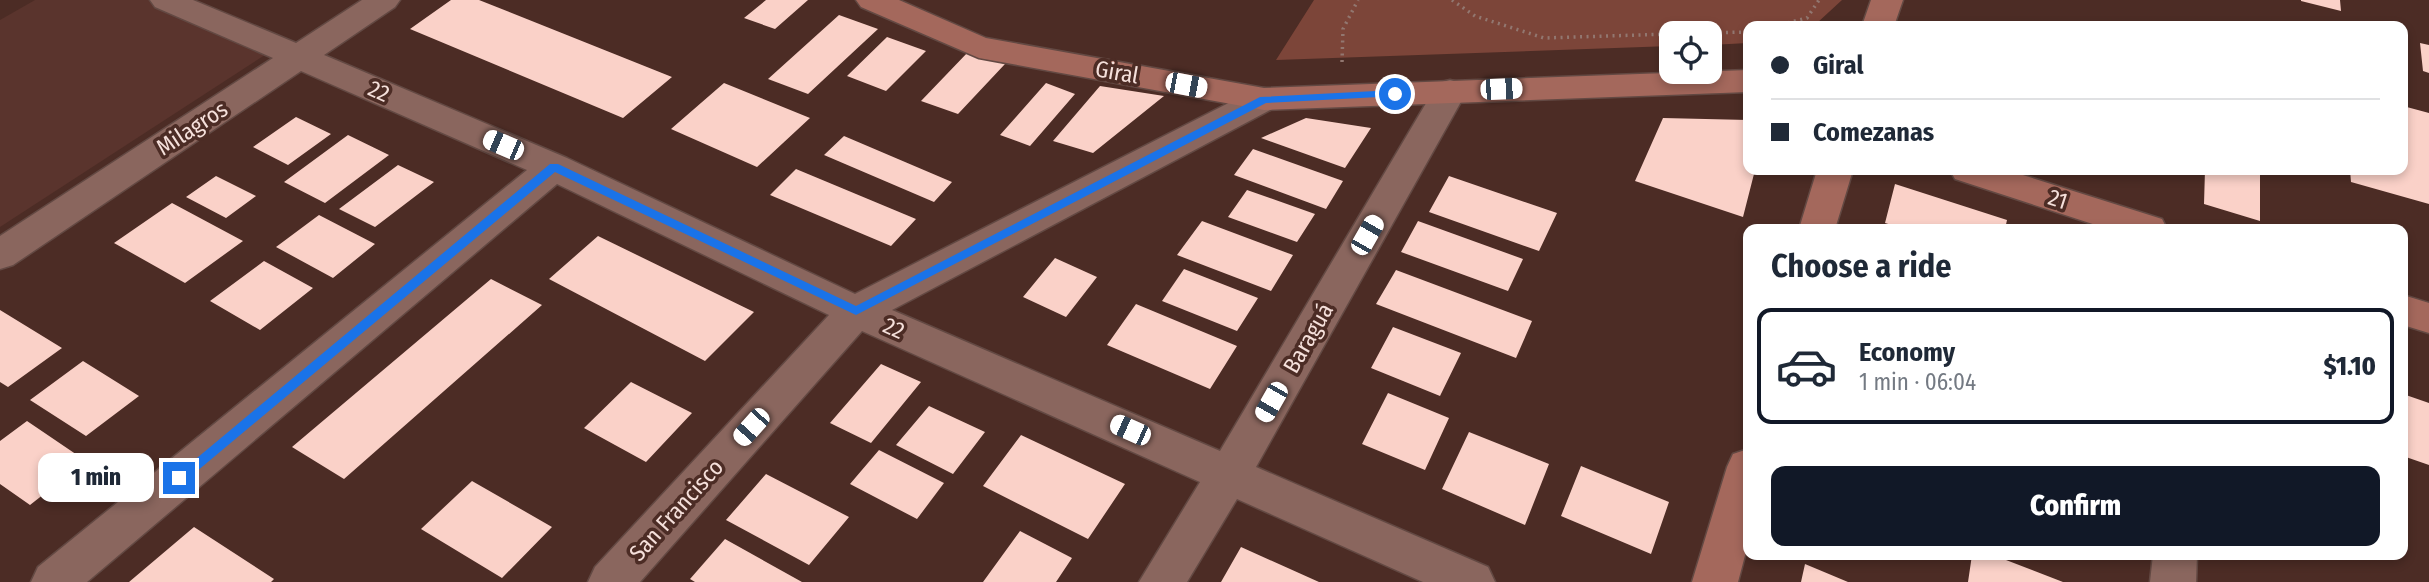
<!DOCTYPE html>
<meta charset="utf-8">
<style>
:root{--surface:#fff;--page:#f2f2f3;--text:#1f2937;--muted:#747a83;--line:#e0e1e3;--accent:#111827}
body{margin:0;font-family:"Fira Sans Condensed",sans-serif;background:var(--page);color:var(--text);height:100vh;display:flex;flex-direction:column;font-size:26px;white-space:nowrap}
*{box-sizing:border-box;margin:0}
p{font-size:23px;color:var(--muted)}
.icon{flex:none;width:38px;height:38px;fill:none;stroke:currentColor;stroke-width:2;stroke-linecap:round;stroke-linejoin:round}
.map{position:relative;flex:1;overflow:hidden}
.drawer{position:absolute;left:1743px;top:224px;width:665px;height:336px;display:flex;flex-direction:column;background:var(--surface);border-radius:14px;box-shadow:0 4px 10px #0003}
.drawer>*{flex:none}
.guide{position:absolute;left:1743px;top:21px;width:665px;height:154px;border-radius:14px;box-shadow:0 4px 10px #0003;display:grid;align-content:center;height:154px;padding:0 28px;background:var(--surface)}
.tools{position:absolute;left:1659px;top:21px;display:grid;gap:14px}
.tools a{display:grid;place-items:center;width:63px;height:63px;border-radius:14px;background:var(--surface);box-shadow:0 4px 10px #0003;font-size:35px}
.end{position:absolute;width:32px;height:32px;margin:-16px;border:9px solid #1a73e8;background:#fff;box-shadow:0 0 0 4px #fff}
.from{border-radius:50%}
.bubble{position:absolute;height:49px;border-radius:14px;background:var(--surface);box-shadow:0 4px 10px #0003;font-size:23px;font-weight:800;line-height:49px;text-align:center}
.car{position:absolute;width:21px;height:42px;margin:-21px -10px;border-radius:9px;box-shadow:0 0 5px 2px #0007;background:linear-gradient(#fff 24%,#345 0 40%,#fff 0 76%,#345 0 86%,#fff 0)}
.guide b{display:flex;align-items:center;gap:24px;height:66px;font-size:26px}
.guide b+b{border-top:2px solid var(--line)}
.guide i{width:18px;height:18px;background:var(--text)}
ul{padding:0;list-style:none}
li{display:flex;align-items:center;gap:21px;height:116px;margin:0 14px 10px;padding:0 14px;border:4px solid transparent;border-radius:14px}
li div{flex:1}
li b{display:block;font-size:26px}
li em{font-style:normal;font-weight:800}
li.active{border-color:var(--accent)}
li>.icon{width:63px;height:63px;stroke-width:1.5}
h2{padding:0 28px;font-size:32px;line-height:84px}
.cta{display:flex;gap:14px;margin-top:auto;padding:14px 28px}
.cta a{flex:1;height:80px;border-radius:14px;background:var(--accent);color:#fff;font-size:28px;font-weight:800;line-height:80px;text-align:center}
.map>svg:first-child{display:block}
.built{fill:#5a342d}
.green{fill:#7c4539}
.building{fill:#fad1c8}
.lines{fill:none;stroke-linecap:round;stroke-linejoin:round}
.street-casing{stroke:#634943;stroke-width:3}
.secondary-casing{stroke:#634943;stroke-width:3}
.path{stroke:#927770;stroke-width:3.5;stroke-dasharray:2 4.5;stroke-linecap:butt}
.street{fill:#8a665e;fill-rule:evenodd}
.secondary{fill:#a4685c;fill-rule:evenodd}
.route{fill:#1a73e8}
.labels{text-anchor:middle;stroke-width:7;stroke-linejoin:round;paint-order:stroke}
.street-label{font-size:23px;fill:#f5e0db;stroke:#4c2c25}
</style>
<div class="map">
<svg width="2429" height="582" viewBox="0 0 2429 582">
<rect width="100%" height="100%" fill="#4c2c25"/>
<path class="built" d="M 35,0 L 157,0 L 271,51 L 0,227 L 0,20 Z"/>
<path class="green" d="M 1314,0 L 1842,0 L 1817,23 L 1808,26 L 1748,26 L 1748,43 L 1710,45 L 1710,33 L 1671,33 L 1671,46 L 1276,60 Z"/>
<path class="building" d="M 451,0 L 479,0 L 672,77 L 623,118 L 410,29 Z
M 766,0 L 808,0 L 775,29 L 744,18 Z
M 2301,0 L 2340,0 L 2341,11 L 2301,1 Z
M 839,15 L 878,29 L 808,94 L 768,79 Z
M 887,37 L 926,51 L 886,91 L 847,76 Z
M 2420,43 L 2429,45 L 2429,73 L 2423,71 Z
M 969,51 L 1005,64 L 958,114 L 921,101 Z
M 724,83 L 810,118 L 757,167 L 671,129 Z
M 1046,83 L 1075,94 L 1030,146 L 1000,135 Z
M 1100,86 L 1164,96 L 1093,153 L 1053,141 Z
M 2403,106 L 2429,113 L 2429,204 L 2351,182 L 2350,170 L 2403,170 L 2403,147 L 2408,149 Z
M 296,117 L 331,134 L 288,165 L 253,147 Z
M 1306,118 L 1371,128 L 1345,168 L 1261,138 Z
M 1663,118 L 1748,120 L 1748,170 L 1755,170 L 1743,217 L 1635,181 Z
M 348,135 L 389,155 L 325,203 L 284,182 Z
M 844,136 L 952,182 L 934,202 L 824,155 Z
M 1253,149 L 1343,181 L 1326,209 L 1234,175 Z
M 398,165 L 434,182 L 375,227 L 339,209 Z
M 796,169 L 916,219 L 891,246 L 770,195 Z
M 2205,170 L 2260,170 L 2260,221 L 2204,204 Z
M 216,176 L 256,196 L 226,218 L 186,197 Z
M 1449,176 L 1557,213 L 1539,251 L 1429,212 Z
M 1895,184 L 2007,220 L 2005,229 L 1905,229 L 1885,223 Z
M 1247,190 L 1315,214 L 1297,242 L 1228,217 Z
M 172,203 L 243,241 L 185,283 L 114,243 Z
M 319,215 L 375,244 L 333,278 L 276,247 Z
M 1202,221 L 1293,255 L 1271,291 L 1177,255 Z
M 1418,221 L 1523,259 L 1508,291 L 1401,252 Z
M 598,236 L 754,312 L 705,361 L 549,279 Z
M 1055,258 L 1097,277 L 1066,317 L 1023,297 Z
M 264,261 L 313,288 L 260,330 L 210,301 Z
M 1184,269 L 1258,298 L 1237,331 L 1162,301 Z
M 1396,270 L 1532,321 L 1516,358 L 1376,304 Z
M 491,279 L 542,305 L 344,479 L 292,447 Z
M 1136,304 L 1237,346 L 1210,389 L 1107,345 Z
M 0,310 L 62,348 L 8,387 L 0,382 Z
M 1393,327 L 1461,353 L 1440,396 L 1371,368 Z
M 83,361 L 139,396 L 86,436 L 30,400 Z
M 881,364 L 921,382 L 871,443 L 830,423 Z
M 631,382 L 692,413 L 646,462 L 584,428 Z
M 1388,393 L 1449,418 L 1425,470 L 1362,444 Z
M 2403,394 L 2429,403 L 2429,465 L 2403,456 Z
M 929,406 L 985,432 L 953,474 L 896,445 Z
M 27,421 L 86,461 L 30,505 L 0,484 L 0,441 Z
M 1469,432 L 1549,464 L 1525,525 L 1442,489 Z
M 1021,435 L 1125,484 L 1088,539 L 983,486 Z
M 879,450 L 944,483 L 917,519 L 850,484 Z
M 1581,466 L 1669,502 L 1651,554 L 1561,516 Z
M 766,474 L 849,517 L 809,565 L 726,520 Z
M 472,481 L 552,527 L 502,578 L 421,529 Z
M 194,527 L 274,579 L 271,582 L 129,582 Z
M 1020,531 L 1072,558 L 1056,582 L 983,582 Z
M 725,539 L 802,582 L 695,582 L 690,579 Z
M 1241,547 L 1319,582 L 1221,582 Z
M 1972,555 L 1993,555 L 2063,582 L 1968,582 Z
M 1805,564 L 1848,582 L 1801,582 Z"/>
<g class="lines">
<defs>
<path id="street" d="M 150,0 L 193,0 L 296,43 L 362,0 L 400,0 L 395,7 L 324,55 L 567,158 L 855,294 L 1252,91 L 1264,88 L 1276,91 L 1281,99 L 1276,107 L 892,310 L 1220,451 L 1438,83 L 1450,80 L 1462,83 L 1467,91 L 1256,467 L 1488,567 L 1495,582 L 1423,582 L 1237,499 L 1187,582 L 1139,582 L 1200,482 L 862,331 L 640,582 L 588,582 L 595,567 L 829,315 L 557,184 L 87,582 L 31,582 L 38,567 L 527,170 L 301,71 L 13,265 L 0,269 L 0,236 L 273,58 L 155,7 Z
M 2153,555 L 2197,555 L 2196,582 L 2150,582 Z"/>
<path id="secondary" d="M 856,0 L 899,0 L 986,38 L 1264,88 L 1748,70 L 1748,92 L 1264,110 L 979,58 L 861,7 Z
M 1871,0 L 1903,0 L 1894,26 L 1862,26 Z
M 1817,170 L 1853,170 L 1835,229 L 1799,229 Z
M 1950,170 L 2007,170 L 2162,219 L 2167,229 L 2108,229 L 1955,179 Z
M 2403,295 L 2429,303 L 2429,333 L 2403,325 Z
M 1748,449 L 1748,544 L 1738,582 L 1692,582 L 1727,467 L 1733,454 Z"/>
</defs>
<use href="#street" class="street-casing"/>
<use href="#secondary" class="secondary-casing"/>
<path class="path" d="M 1452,0 L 1475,16 L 1544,38 L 1671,34
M 1775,26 L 1807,18 L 1819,0
M 1700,33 L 1748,32
M 1342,62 L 1343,29 L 1358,0"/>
<use href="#street" class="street"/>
<use href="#secondary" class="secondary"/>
</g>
<path class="route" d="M 1395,90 L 1400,94 L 1398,96 L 1266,103 L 856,315 L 555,172 L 184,482 L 179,484 L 173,478 L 550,164 L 558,164 L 856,306 L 1260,97 Z"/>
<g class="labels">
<g class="street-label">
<text transform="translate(1117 72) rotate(10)" y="8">Giral</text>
<text transform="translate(379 91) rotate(24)" y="8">22</text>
<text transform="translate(192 128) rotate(-33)" y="8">Milagros</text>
<text transform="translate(2058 199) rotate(18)" y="8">21</text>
<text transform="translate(894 328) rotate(24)" y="8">22</text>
<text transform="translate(1308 338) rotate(-60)" y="8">Baraguá</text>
<text transform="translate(676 510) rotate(-48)" y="8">San Francisco</text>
</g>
</g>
</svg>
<div class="tools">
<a><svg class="icon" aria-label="locate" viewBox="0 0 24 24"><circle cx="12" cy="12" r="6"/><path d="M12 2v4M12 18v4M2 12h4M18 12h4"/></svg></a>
</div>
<i class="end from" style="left:1395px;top:94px"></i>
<i class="end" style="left:179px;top:478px"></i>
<div class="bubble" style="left:38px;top:453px;width:116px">1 min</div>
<i class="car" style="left:1186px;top:85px;rotate:101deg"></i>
<i class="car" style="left:1501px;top:89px;rotate:88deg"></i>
<i class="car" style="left:503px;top:145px;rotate:293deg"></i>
<i class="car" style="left:1367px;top:235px;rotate:30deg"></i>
<i class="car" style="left:1271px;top:402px;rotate:210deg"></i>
<i class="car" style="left:751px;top:427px;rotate:222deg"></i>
<i class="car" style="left:1130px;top:430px;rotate:294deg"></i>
<div class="guide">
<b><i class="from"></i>Giral</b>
<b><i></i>Comezanas</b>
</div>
<section class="drawer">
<h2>Choose a ride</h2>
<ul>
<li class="active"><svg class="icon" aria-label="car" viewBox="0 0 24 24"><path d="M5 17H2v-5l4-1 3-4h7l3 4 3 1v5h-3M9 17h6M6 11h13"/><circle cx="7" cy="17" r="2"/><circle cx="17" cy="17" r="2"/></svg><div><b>Economy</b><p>1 min · 06:04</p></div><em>$1.10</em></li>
</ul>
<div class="cta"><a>Confirm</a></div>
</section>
</div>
